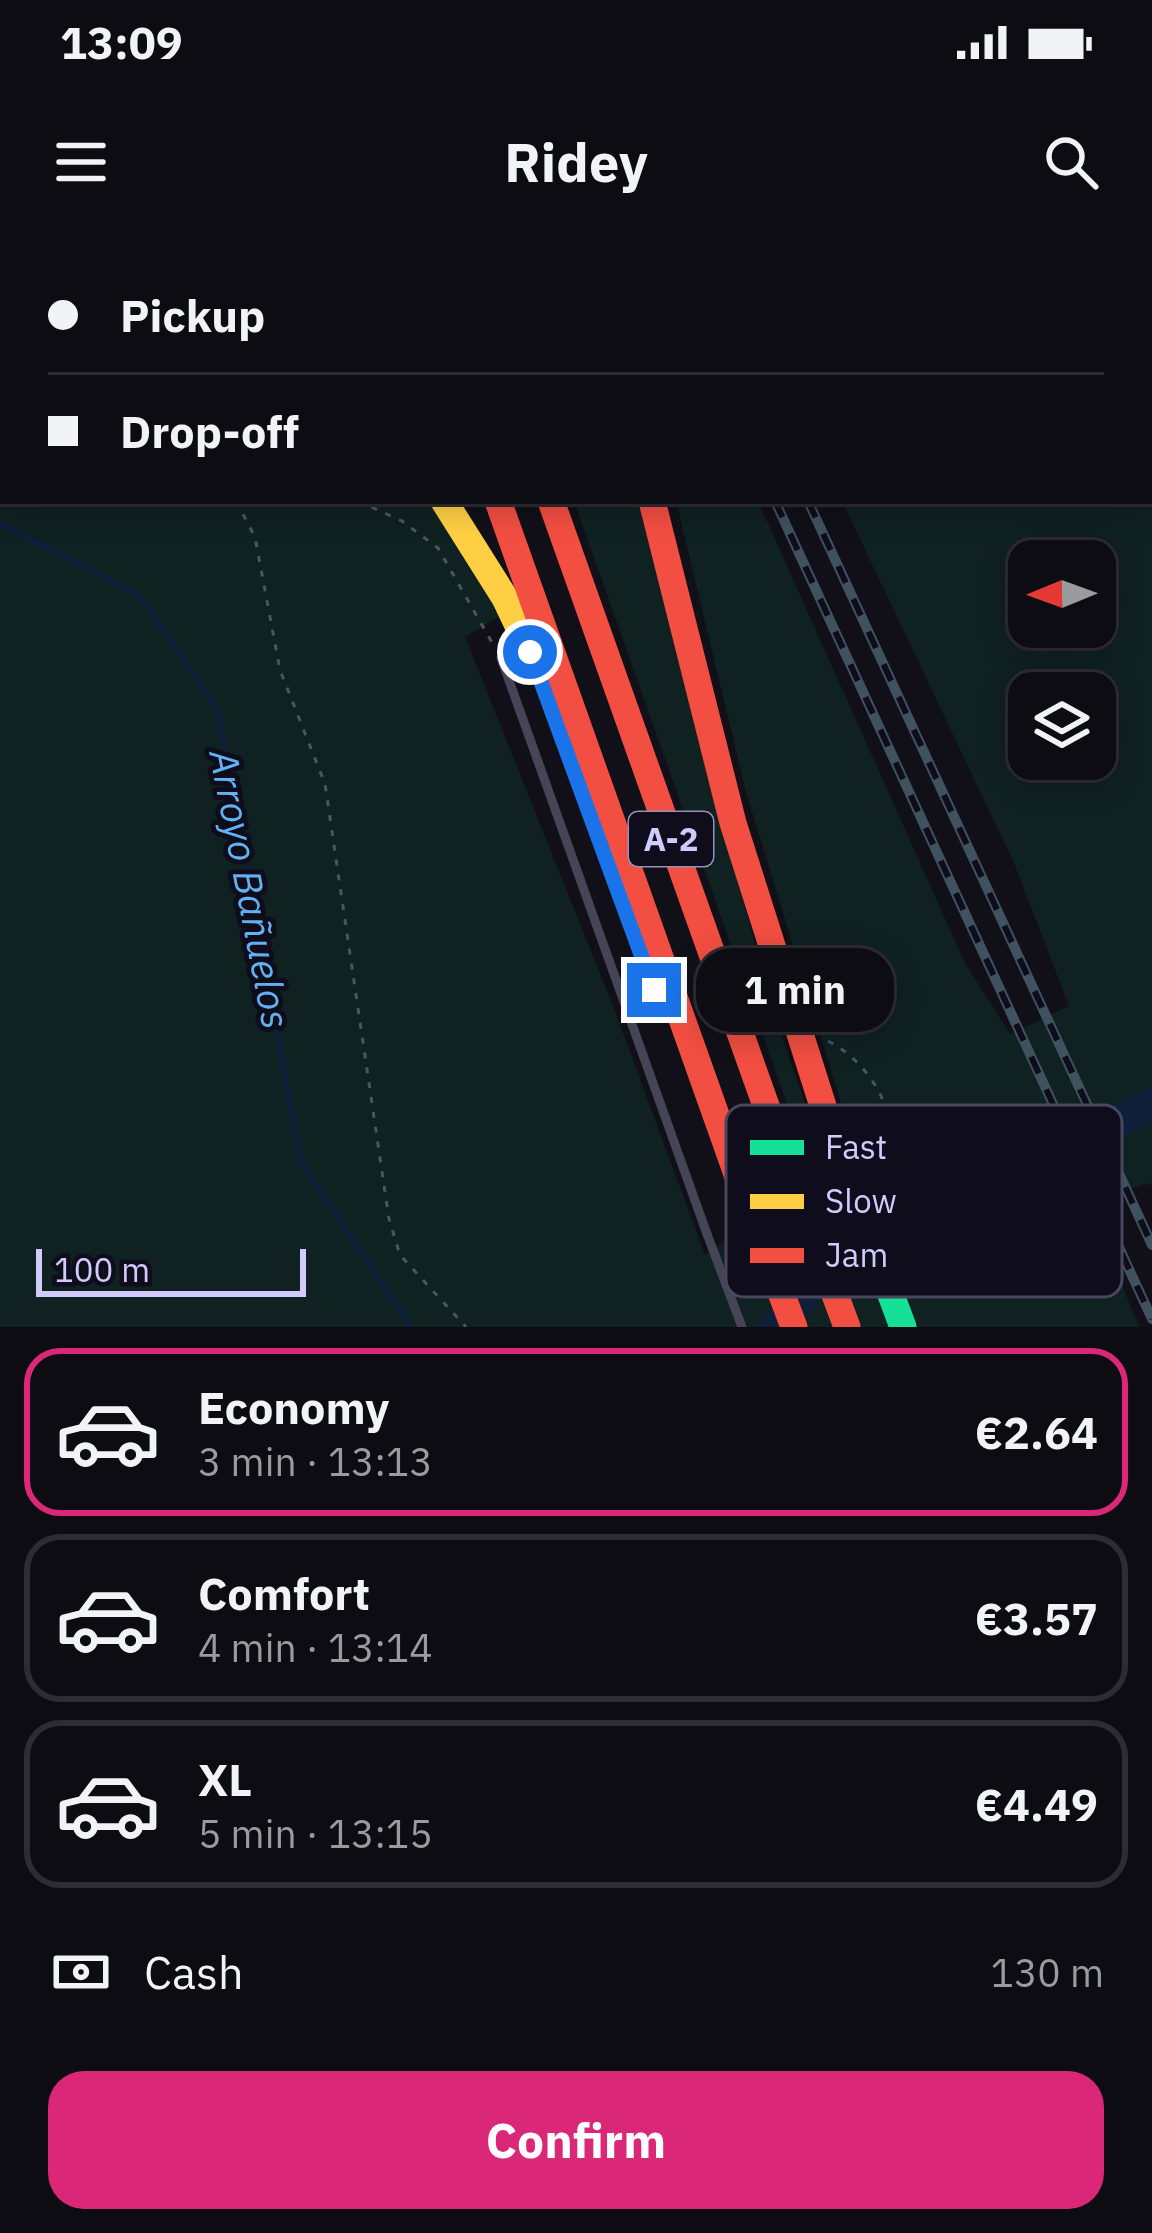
<!DOCTYPE html>
<meta charset="utf-8">
<style>
:root{--surface:#0d0c12;--page:#1b1a20;--text:#f1f3f6;--muted:#9a9b9f;--line:#2d2c32;--accent:#db2777}
body{margin:0;font-family:"IBM Plex Sans",sans-serif;background:var(--page);color:var(--text);height:100vh;display:flex;flex-direction:column;font-size:45px;white-space:nowrap}
*{box-sizing:border-box;margin:0}
p{font-size:39px;color:var(--muted)}
.icon{flex:none;width:66px;height:66px;fill:none;stroke:currentColor;stroke-width:2;stroke-linecap:round;stroke-linejoin:round}
.map{position:relative;height:1087px;overflow:hidden}
.side{display:flex;flex-direction:column;background:var(--surface);flex:1}
.side>*{flex:none}
.banner{position:absolute;left:0px;top:0px;width:1152px;height:264px;box-shadow:0 6px 30px #0003,0 0 0 3px var(--line);display:grid;align-content:center;height:264px;padding:0 48px;background:var(--surface)}
.needle{width:78px;rotate:269deg}
.controls{position:absolute;left:1008px;top:300px;display:grid;gap:24px}
.controls a{display:grid;place-items:center;width:108px;height:108px;border-radius:24px;background:var(--surface);box-shadow:0 6px 30px #0003,0 0 0 3px var(--line);font-size:60px}
.scale{position:absolute;left:36px;bottom:30px;width:270px;box-sizing:border-box;padding-left:12px;border:6px solid #d0cbfa;border-top:0;font-size:33px;line-height:42px;white-space:nowrap;color:#d0cbfa;-webkit-text-stroke:9px #0f0d1b;paint-order:stroke}
.end{position:absolute;width:54px;height:54px;margin:-27px;border:15px solid #1a73e8;background:#fff;box-shadow:0 0 0 6px #fff}
.from{border-radius:50%}
.bubble{position:absolute;height:84px;border-radius:36px;background:var(--surface);box-shadow:0 6px 30px #0003,0 0 0 3px var(--line);font-size:39px;font-weight:700;line-height:84px;text-align:center}
.banner b{display:flex;align-items:center;gap:42px;height:114px;font-size:45px}
.banner b+b{border-top:3px solid var(--line)}
.banner i{width:30px;height:30px;background:var(--text)}
ul{padding:21px 0 0;list-style:none}
li{display:flex;align-items:center;gap:36px;height:168px;margin:0 24px 18px;padding:0 24px;border:6px solid var(--line);border-radius:36px}
li div{flex:1}
li b{display:block;font-size:45px}
li em{font-style:normal;font-weight:700}
li.on{border-color:var(--accent)}
li>.icon{width:108px;height:108px;stroke-width:1.5}
.pay{display:flex;align-items:center;gap:30px;height:132px;padding:0 48px;font-size:45px}
.pay p{margin-inline-start:auto}
.cta{display:flex;gap:24px;margin-top:auto;padding:24px 48px}
.cta a{flex:1;height:138px;border-radius:36px;background:var(--accent);color:#fff;font-size:48px;font-weight:700;line-height:138px;text-align:center}
.status{display:flex;justify-content:space-between;align-items:center;height:84px;padding:0 60px;background:var(--surface);direction:ltr}
.status svg{height:33px;fill:currentColor}
header{display:flex;justify-content:space-between;align-items:center;height:156px;padding:0 48px;background:var(--surface);font-size:54px;font-weight:700}
.map>svg:first-child{display:block}
.green{fill:#102122;fill-rule:evenodd}
.lines{fill:none;stroke-linecap:round;stroke-linejoin:round}
.stream{stroke:#0f1f39;stroke-width:6}
.river{stroke:#0f1f39;stroke-width:33}
.path{stroke:#495660;stroke-width:3;stroke-dasharray:6 9;stroke-linecap:butt}
.lane{stroke:#464558;stroke-width:9}
.slow{stroke:#ffcf43;stroke-width:27}
.jam{stroke:#f24e42;stroke-width:27}
.rail-casing{stroke:#40515f;stroke-width:10}
.rail{stroke:#0f0d1b;stroke-width:6;stroke-dasharray:18;stroke-linecap:butt}
.lane-bridge{stroke:#464558;stroke-width:9}
.fast-bridge{stroke:#16e098;stroke-width:27}
.jam-bridge{stroke:#f24e42;stroke-width:27}
.route{stroke:#1a73e8;stroke-width:15}
.labels{text-anchor:middle;stroke-width:10;stroke-linejoin:round;paint-order:stroke}
.shield{fill:#0f0d1b;stroke:#9692b7;stroke-width:3}
.shield-label{font-size:33px;font-weight:bold;fill:#d0cbfa}
.water-label{font-size:39px;font-style:italic;fill:#62b1f1;stroke:#0f0d1b}
.key{fill:#0f0d1b;stroke:#49465e;stroke-width:3}
.key-label{font-size:33px;fill:#d0cbfa}
</style>
<div class="status"><b>13:09</b><svg viewBox="0 0 49 12"><path d="M0 12V9h3v3zM5 12V6h3v6zM10 12V3h3v9zM15 12V0h3v12zM26 1h20v11H26zM47 4h2v5h-2z"/></svg></div>
<header><svg class="icon" aria-label="menu" viewBox="0 0 24 24"><path d="M4 6h16M4 12h16M4 18h16"/></svg>Ridey<svg class="icon" aria-label="search" viewBox="0 0 24 24"><circle cx="10" cy="10" r="6"/><path d="M15 15l6 6"/></svg></header>
<div class="map">
<svg width="1152" height="1087" viewBox="0 0 1152 1087">
<rect width="100%" height="100%" fill="#111018"/>
<path class="green" d="M 0,53 L 3,261 L 426,261 L 471,316 L 502,375 L 465,397 L 613,766 L 705,1015 L 813,937 L 574,261 L 638,261 L 771,765 L 827,927 L 854,905 L 746,552 L 676,261 L 758,261 L 965,723 L 1010,794 L 1069,766 L 1014,623 L 842,261 L 1149,261 L 1152,164 L 1152,947 L 1149,943 L 1089,963 L 1139,1087 L 0,1087 ZM 1029,321 L 1095,321 L 1095,387 L 1029,387 ZM 1029,453 L 1095,453 L 1095,519 L 1029,519 Z"/>
<g class="lines">
<path class="stream" d="M 0,284 L 139,355 L 217,468 L 301,922 L 411,1087"/>
<path class="river" d="M 776,1087 L 812,1044 L 875,989 L 971,955 L 1152,864"/>
<path class="path" d="M 0,92 L 3,94
M 236,261 L 255,297 L 280,430 L 325,544 L 389,979 L 400,1015 L 466,1087
M 358,261 L 402,281 L 438,308 L 494,406
M 828,801 C 879,827 913,898 877,948
M 919,1057 L 950,1035 L 1012,1029 L 1088,975"/>
<path class="lane" d="M 501,418 L 707,994"/>
<path class="slow" d="M 48,0 L 54,3
M 99,0 L 108,3
M 251,0 L 257,3
M 404,0 L 406,3
M 460,0 L 461,3
M 563,0 L 564,3
M 1149,103 L 1152,102
M 1149,148 L 1152,147
M 444,261 L 505,358 L 529,409"/>
<path class="jam" d="M 517,0 L 519,3
M 0,36 L 3,38
M 498,261 L 748,965
M 551,261 L 791,936
M 652,261 L 733,583 L 836,907"/>
<defs>
<path id="rail" d="M 667,0 L 669,3
M 697,0 L 699,3
M 775,261 L 1152,1079
M 808,261 L 1152,1005"/>
</defs>
<use href="#rail" class="rail-casing"/>
<use href="#rail" class="rail"/>
<path class="lane-bridge" d="M 707,994 L 742,1087"/>
<path class="fast-bridge" d="M 836,907 L 903,1087"/>
<path class="jam-bridge" d="M 791,936 L 847,1087
M 748,965 L 794,1087"/>
</g>
<g class="lines">
<path class="route" d="M 530,412 L 654,750"/>
</g>
<g class="labels">
<rect class="shield" x="629" y="572" width="84" height="54" rx="9"/>
<g class="shield-label">
<text x="671" y="611">A-2</text>
</g>
<g class="water-label">
<text transform="translate(250 649) rotate(79)" y="14">Arroyo Bañuelos</text>
</g>
</g>
<rect x="726" y="865" width="396" height="192" rx="18" class="key"/>
<rect x="750" y="900" width="54" height="15" fill="#16e098"/>
<rect x="750" y="954" width="54" height="15" fill="#ffcf43"/>
<rect x="750" y="1008" width="54" height="15" fill="#f24e42"/>
<g class="key-label">
<text x="825" y="919">Fast</text>
<text x="825" y="973">Slow</text>
<text x="825" y="1027">Jam</text>
</g>
</svg>
<div class="controls">
<a><svg class="needle" viewBox="-14 -14 28 28"><path d="M0-13l5 13h-10z" fill="#e53935"/><path d="M0 13l5-13h-10z" fill="#9a9b9f"/></svg></a>
<a><svg class="icon" aria-label="layers" viewBox="0 0 24 24"><path d="M12 4l9 5-9 5-9-5zM3 14l9 5 9-5"/></svg></a>
</div>
<div class="scale">100 m</div>
<i class="end from" style="left:530px;top:412px"></i>
<i class="end" style="left:654px;top:750px"></i>
<div class="bubble" style="left:696px;top:708px;width:198px">1 min</div>
<div class="banner">
<b><i class="from"></i>Pickup</b>
<b><i></i>Drop-off</b>
</div>
</div>
<section class="side">
<ul>
<li class="on"><svg class="icon" aria-label="car" viewBox="0 0 24 24"><path d="M5 17H2v-5l4-1 3-4h7l3 4 3 1v5h-3M9 17h6M6 11h13"/><circle cx="7" cy="17" r="2"/><circle cx="17" cy="17" r="2"/></svg><div><b>Economy</b><p>3 min · 13:13</p></div><em>€2.64</em></li>
<li><svg class="icon" aria-label="car" viewBox="0 0 24 24"><path d="M5 17H2v-5l4-1 3-4h7l3 4 3 1v5h-3M9 17h6M6 11h13"/><circle cx="7" cy="17" r="2"/><circle cx="17" cy="17" r="2"/></svg><div><b>Comfort</b><p>4 min · 13:14</p></div><em>€3.57</em></li>
<li><svg class="icon" aria-label="car" viewBox="0 0 24 24"><path d="M5 17H2v-5l4-1 3-4h7l3 4 3 1v5h-3M9 17h6M6 11h13"/><circle cx="7" cy="17" r="2"/><circle cx="17" cy="17" r="2"/></svg><div><b>XL</b><p>5 min · 13:15</p></div><em>€4.49</em></li>
</ul>
<div class="pay"><svg class="icon" aria-label="cash" viewBox="0 0 24 24"><path d="M3 7h18v10H3z"/><circle cx="12" cy="12" r="2"/></svg>Cash<p>130 m</p></div>
<div class="cta"><a>Confirm</a></div>
</section>
